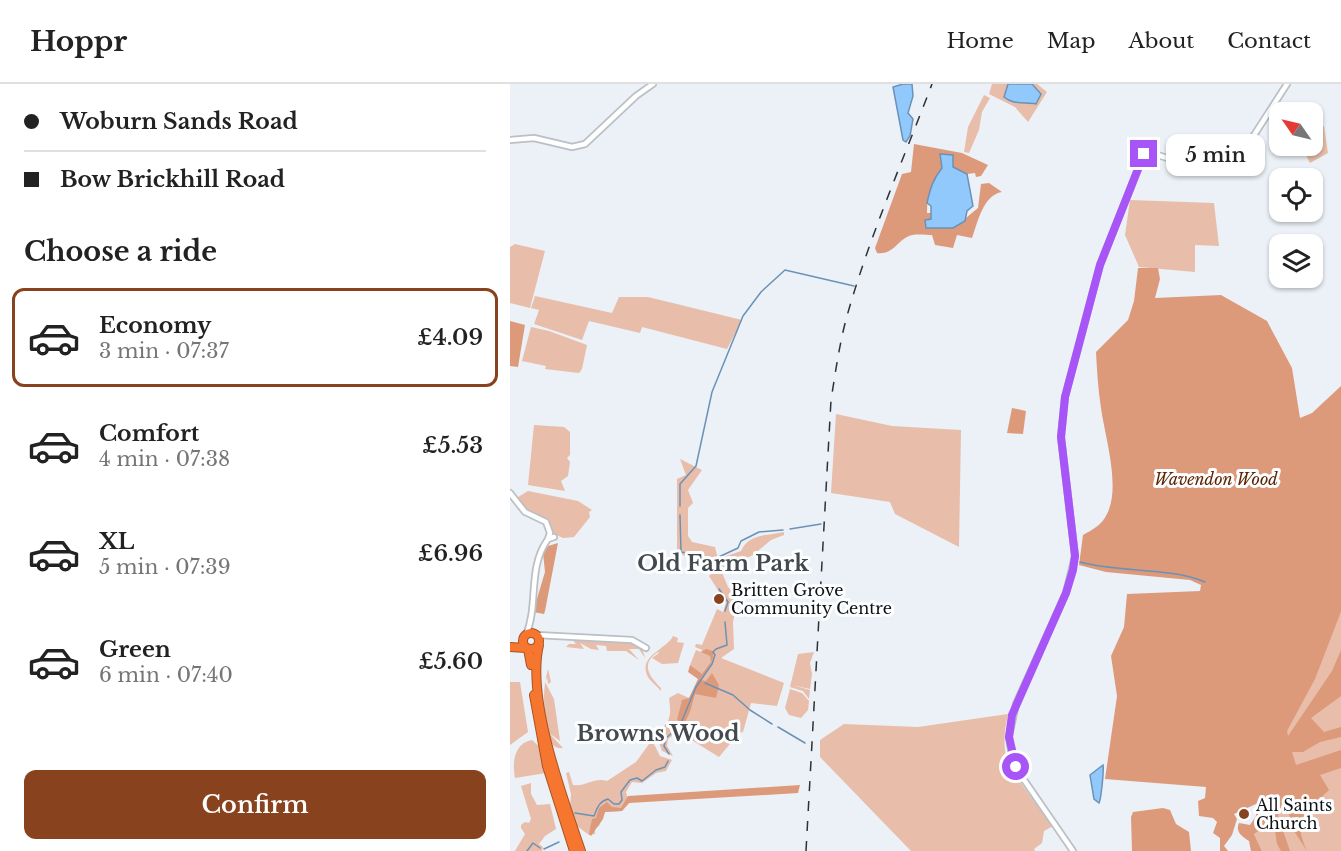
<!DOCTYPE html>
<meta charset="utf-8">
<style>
:root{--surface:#fff;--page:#f6f6f6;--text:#222;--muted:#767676;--line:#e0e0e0;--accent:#88421d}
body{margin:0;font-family:"Libre Baskerville",serif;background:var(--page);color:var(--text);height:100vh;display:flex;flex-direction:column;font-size:22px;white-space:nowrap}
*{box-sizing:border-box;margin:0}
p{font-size:20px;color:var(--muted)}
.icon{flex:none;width:33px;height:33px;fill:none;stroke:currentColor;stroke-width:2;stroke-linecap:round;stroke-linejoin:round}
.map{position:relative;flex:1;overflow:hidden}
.drawer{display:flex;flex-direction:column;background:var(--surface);width:510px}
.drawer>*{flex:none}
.top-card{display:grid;align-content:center;height:132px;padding:0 24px;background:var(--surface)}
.needle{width:39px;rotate:304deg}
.tools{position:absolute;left:759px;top:18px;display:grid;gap:12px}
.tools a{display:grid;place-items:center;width:54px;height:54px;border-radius:12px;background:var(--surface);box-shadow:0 2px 4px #0004;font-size:30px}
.end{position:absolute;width:27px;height:27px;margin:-14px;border:8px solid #a855f7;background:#fff;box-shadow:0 0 0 3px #fff}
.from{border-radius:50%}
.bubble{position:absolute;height:42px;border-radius:12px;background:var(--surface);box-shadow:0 2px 4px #0004;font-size:20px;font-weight:600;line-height:42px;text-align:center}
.top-card b{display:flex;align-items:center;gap:21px;height:57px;font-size:22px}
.top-card b+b{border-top:2px solid var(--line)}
.top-card i{width:15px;height:15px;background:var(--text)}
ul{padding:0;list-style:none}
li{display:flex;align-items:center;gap:18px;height:99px;margin:0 12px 9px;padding:0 12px;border:3px solid transparent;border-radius:12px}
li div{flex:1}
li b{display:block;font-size:22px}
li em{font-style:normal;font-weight:600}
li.current{border-color:var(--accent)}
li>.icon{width:54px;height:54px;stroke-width:1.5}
h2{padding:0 24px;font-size:27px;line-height:72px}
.primary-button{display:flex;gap:12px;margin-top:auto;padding:12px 24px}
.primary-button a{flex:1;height:69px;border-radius:12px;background:var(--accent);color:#fff;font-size:24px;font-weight:600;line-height:69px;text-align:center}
header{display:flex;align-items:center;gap:36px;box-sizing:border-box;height:84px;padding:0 30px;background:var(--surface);border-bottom:2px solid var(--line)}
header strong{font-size:28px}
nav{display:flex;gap:33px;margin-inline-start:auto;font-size:21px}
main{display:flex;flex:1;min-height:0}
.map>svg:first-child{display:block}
.green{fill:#e8bda9}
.forest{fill:#dd9a7b}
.water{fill:#92c9fc;stroke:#6b92b6;stroke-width:1.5}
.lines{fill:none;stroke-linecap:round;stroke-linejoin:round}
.stream{stroke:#6b92b6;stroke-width:1.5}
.minor-casing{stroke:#bac0c6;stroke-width:8}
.highway-casing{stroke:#a65325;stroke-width:10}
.minor{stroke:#fff;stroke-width:4.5}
.highway{stroke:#f7762f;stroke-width:8}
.rail{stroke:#2f3134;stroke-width:1.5;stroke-dasharray:10 10;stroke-linecap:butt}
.route{stroke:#a855f7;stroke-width:8}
.poi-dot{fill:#88421d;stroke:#fcfeff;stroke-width:2}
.labels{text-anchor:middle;stroke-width:6;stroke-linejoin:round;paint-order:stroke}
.park-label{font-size:16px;font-style:italic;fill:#5e2300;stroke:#fcfeff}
.poi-label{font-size:16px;fill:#0f1113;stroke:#fcfeff;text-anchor:start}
.district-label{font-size:22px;font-weight:bold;fill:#44494e;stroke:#fcfeff}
</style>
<header>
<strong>Hoppr</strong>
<nav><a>Home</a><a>Map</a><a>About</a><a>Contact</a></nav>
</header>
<main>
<section class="drawer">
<div class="top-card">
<b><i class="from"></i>Woburn Sands Road</b>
<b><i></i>Bow Brickhill Road</b>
</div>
<h2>Choose a ride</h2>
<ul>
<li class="current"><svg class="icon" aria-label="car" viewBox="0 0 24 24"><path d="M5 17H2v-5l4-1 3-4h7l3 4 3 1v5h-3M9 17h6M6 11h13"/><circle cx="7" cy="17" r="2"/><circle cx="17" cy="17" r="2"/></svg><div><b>Economy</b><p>3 min · 07:37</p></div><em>£4.09</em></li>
<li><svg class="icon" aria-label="car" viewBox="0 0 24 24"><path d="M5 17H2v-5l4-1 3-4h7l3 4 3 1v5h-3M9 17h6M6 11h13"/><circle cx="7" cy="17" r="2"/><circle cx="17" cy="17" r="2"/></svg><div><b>Comfort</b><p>4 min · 07:38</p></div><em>£5.53</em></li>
<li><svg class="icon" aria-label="car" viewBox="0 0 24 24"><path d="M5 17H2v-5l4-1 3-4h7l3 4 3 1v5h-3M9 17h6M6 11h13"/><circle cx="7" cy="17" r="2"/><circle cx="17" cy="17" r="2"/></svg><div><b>XL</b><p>5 min · 07:39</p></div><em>£6.96</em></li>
<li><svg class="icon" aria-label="car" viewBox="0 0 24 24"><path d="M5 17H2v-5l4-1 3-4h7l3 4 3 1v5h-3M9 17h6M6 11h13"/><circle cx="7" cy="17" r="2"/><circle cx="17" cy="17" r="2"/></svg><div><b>Green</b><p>6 min · 07:40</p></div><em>£5.60</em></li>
</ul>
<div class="primary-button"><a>Confirm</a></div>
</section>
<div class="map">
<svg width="831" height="767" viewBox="0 0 831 767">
<rect width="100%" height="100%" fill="#ebf1f7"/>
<path class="green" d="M 482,0 L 527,0 L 537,8 L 518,38 L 505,23 L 479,10 Z
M 474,11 L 480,14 L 472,28 L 469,46 L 459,69 L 454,68 L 458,43 Z
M 814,42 L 818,69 L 800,79 L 795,69 L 790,70 L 785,62 L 802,62 L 803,46 Z
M 724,56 L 733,56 L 735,59 C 728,73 724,81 709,85 L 716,63 Z
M 620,116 L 704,119 L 709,162 L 685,161 L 685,188 L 629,183 L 615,151 Z
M 5,160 L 35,167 L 20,224 L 0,219 L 0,163 Z
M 25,212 L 102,229 L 109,213 L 138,213 L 232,236 L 217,265 L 132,243 L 130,249 L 79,237 L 72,256 L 24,240 L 29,226 L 21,224 Z
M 21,243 L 39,247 L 77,261 L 72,285 L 69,289 L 35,285 L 36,282 L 12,277 Z
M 326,330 L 382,342 L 451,346 L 449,463 L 385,430 L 380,418 L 321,409 Z
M 24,341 L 54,343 L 60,348 L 60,371 L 57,374 L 60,378 L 58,392 L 51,397 L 55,407 L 18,401 Z
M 170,375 L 192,386 L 178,406 L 183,419 L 178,424 L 178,452 L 182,458 L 205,463 L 208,475 L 231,467 C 239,449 257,452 274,448 L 274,451 L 261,456 L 243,471 L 211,486 L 218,503 L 228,514 L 223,538 L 224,565 L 211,574 L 274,599 L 267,622 L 241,619 L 233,648 L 229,649 L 209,673 L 180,655 L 177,640 L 158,655 L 157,662 L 163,672 L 152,667 L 145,647 C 162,641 161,629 159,614 L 168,609 L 179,614 L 189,596 L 180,581 L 186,566 L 191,568 L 192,566 L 185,563 L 186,560 L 192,561 L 207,525 L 213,528 L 216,519 L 199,492 L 203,488 L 194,475 L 174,472 L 167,465 L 167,395 L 176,391 Z
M 18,407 L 68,417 L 82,426 L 79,428 L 80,433 L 64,453 L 53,454 L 44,450 L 36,439 L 17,429 L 5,415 Z
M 831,528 L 831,767 L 752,767 L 743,748 L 786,705 L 776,647 L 804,595 Z
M 163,552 L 168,554 L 167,558 L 174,559 L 168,579 L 152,580 L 142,574 L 149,569 L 148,568 C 130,580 139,592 151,604 L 151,607 C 147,602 141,598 138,593 C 127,572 156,566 163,552 Z
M 62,555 L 124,558 L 133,567 L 135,574 L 129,565 L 119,565 L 129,576 L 116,567 L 97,567 L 96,562 L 86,561 L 89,566 L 81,565 L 70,559 L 74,565 L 56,563 L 59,560 L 66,560 Z
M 304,568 L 300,579 L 302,590 L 300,605 L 282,601 L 300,606 L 299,615 L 293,607 L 280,603 L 288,570 Z
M 38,585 L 41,598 L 38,600 L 37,593 L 35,598 L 44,615 L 50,657 L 39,649 L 53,664 C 45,665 41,660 38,653 L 29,603 L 32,604 C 31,618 33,636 39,648 C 33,626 32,607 38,585 Z
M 0,598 L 10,598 L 18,648 L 0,661 Z
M 280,605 L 292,609 L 299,617 L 298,626 L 291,634 L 279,631 L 275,624 Z
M 498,630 C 495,643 493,658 496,672 C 502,691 530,724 543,742 L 534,747 L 532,759 L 524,765 L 525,767 L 401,767 L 310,673 L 310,656 L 334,640 L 408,643 Z
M 22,656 L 31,664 L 36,689 L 5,694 C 2,679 4,659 22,656 Z
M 142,656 L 150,672 L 162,676 L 156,687 L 146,689 L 132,699 L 122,698 L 116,708 L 119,719 L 112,727 L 95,728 L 89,742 L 85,743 L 85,750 L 79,751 L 67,742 L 60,725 L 61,710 L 56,689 L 59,688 L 63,701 C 76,703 84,693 97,697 L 126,678 Z
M 21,699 L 21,710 L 27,721 L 40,720 L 46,745 L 35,752 L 29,760 L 33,763 L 32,767 L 5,767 L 15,750 L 11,744 L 11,741 L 15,738 L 19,739 L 21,735 L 11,702 Z"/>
<path class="forest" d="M 404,60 L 452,69 L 478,81 L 471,92 L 466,93 L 465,89 L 457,90 L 443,83 L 443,71 L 431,70 L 432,84 C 421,98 417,111 417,129 L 421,129 L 422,135 L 416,144 C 446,144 445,143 468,124 L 471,100 L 479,99 L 492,108 C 473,111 468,138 462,154 L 447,151 L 443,164 L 425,161 L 422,151 C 415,151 403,149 397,153 C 386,159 382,171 367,169 L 365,164 L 392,90 L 401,88 Z
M 628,184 L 648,184 L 650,195 L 645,214 L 711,211 L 757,237 L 782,284 L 790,334 L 802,329 L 831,302 L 831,528 L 805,595 L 777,647 L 778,652 L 822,587 L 831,566 L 831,612 L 801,634 L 814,648 L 831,643 L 831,653 L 810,658 L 793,668 L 782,668 L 786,681 L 831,666 L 831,684 L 810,691 L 819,706 L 802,722 L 807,727 C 785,736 789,749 797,767 L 784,747 L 775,717 L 772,719 L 768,732 L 780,767 L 771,767 L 767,760 L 764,740 L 759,739 L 744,750 L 752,767 L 741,767 L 739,757 C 732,752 725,748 729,739 L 740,741 L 746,732 L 746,720 L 724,730 L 727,735 L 722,751 L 714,762 L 718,767 L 710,767 L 710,754 L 703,749 L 707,738 L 703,734 L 689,732 L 688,717 L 695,714 L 696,703 L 595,695 L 607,612 L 601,572 L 614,543 L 617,510 L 690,507 L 691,501 L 680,496 L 596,488 L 569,481 L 573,451 C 582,446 592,441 597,430 C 611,403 595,353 591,324 C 588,305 587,287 586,268 L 618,236 L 624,217 Z
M 0,237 L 15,241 L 8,283 L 0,282 Z
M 502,324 L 516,327 L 513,350 L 497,349 Z
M 48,459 L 35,527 L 34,530 L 23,528 L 35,488 L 33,469 L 38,462 Z
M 196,565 L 203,567 C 205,578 196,587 190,596 L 196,597 L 202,589 L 209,601 L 206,614 L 185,610 L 180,628 L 174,640 L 167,636 L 172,616 L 179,614 L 188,595 L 178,588 L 180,581 L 192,590 L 201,578 L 200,572 L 191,568 Z
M 290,701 L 288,709 L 119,719 L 112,727 L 95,728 L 93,735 L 81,752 L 79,750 L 82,735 L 86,734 L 89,724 L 97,718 L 102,723 L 111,724 L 118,712 Z
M 653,724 L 660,726 L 666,740 L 679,748 L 681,767 L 622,767 L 621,733 L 623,728 Z"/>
<path class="water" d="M 393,0 L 402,0 L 403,12 L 398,29 L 403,35 L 400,52 L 396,58 L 393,56 L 383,3 Z
M 498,0 L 522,0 L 531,10 L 526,20 C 515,18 503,21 494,13 Z
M 430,70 L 443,71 L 443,83 L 457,90 L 463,122 L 457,127 L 455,137 L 443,144 L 416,144 L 415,136 L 421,135 L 421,122 L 417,119 C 420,105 423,95 432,84 Z
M 593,681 C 594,686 591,716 589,719 L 584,715 L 580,691 Z"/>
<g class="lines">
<path class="stream" d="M 170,422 L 170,400 L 186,382 L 202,308 L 233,232 L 251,208 L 275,186 L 344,202
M 170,431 L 171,468 L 193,472 L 204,488
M 280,445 L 311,440
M 198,478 L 228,464 L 231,457 L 249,448 L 273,446
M 570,478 C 611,489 659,483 695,498
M 209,505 L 218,518 L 215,527
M 195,599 L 223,611 L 240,626 L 262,640
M 171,639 L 186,603 L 202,580 L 205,571 L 203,568 L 206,565 L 217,561 L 215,538
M 268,643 L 295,659
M 159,670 L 154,662 L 156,654 L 170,642
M 65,729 L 84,732 C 87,725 88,718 98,715 L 104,720 L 109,720 L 112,716 L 111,708 L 120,696 L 127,694 L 132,697 L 146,686 L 155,683 L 158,677
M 34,765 L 49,758
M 17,767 L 23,759 L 30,764"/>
<defs>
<path id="minor" d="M 0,56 L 24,54 L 62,63 L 75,60 L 126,12 L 143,0
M 0,409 L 15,428 L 36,438 L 40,449 L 38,455 L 44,453
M 16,551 C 29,520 17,484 38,455
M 27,551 L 122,556 L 136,564
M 563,767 L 510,690 L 502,673 L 499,653 L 506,620 L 556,509 L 565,472 L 551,353 L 555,313 L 590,181 L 634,70 L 641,69 L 700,87 L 716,85 L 728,76 L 777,0"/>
<path id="highway" d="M13 557a8 8 0 1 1 16 0a8 8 0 1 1-16 0Z
M 29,561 C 16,615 53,714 71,767
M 0,563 L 16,564
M 18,565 L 21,581
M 24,611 L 37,682 L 64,767"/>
</defs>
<use href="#minor" class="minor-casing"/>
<use href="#highway" class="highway-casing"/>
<use href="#minor" class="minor"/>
<use href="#highway" class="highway"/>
<path class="rail" d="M 296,767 L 321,316 C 326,285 330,255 339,225 C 361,149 394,74 422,0"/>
</g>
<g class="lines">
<path class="route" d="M 506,683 L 499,653 L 502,631 L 556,509 L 563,486 L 565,472 L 551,353 L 555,313 L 590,181 L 634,70"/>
</g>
<g class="poi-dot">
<circle cx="209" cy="515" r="6"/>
<circle cx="734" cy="730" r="6"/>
</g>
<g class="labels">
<g class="park-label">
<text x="706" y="401">Wavendon Wood</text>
</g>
<g class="poi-label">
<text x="221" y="512">Britten Grove<tspan x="221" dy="18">Community Centre</tspan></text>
<text x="746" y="727">All Saints<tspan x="746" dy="18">Church</tspan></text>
</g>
<g class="district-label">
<text x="213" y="487">Old Farm Park</text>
<text x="148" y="657">Browns Wood</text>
</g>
</g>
</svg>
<div class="tools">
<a><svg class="needle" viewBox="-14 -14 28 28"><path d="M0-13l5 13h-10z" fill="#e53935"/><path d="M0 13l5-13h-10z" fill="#767676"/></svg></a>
<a><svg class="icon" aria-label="locate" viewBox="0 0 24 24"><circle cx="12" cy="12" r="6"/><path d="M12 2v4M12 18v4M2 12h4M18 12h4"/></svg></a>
<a><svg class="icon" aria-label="layers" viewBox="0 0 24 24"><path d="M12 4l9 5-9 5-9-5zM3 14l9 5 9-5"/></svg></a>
</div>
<i class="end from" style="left:506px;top:683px"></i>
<i class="end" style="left:634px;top:70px"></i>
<div class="bubble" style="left:656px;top:50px;width:99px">5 min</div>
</div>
</main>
